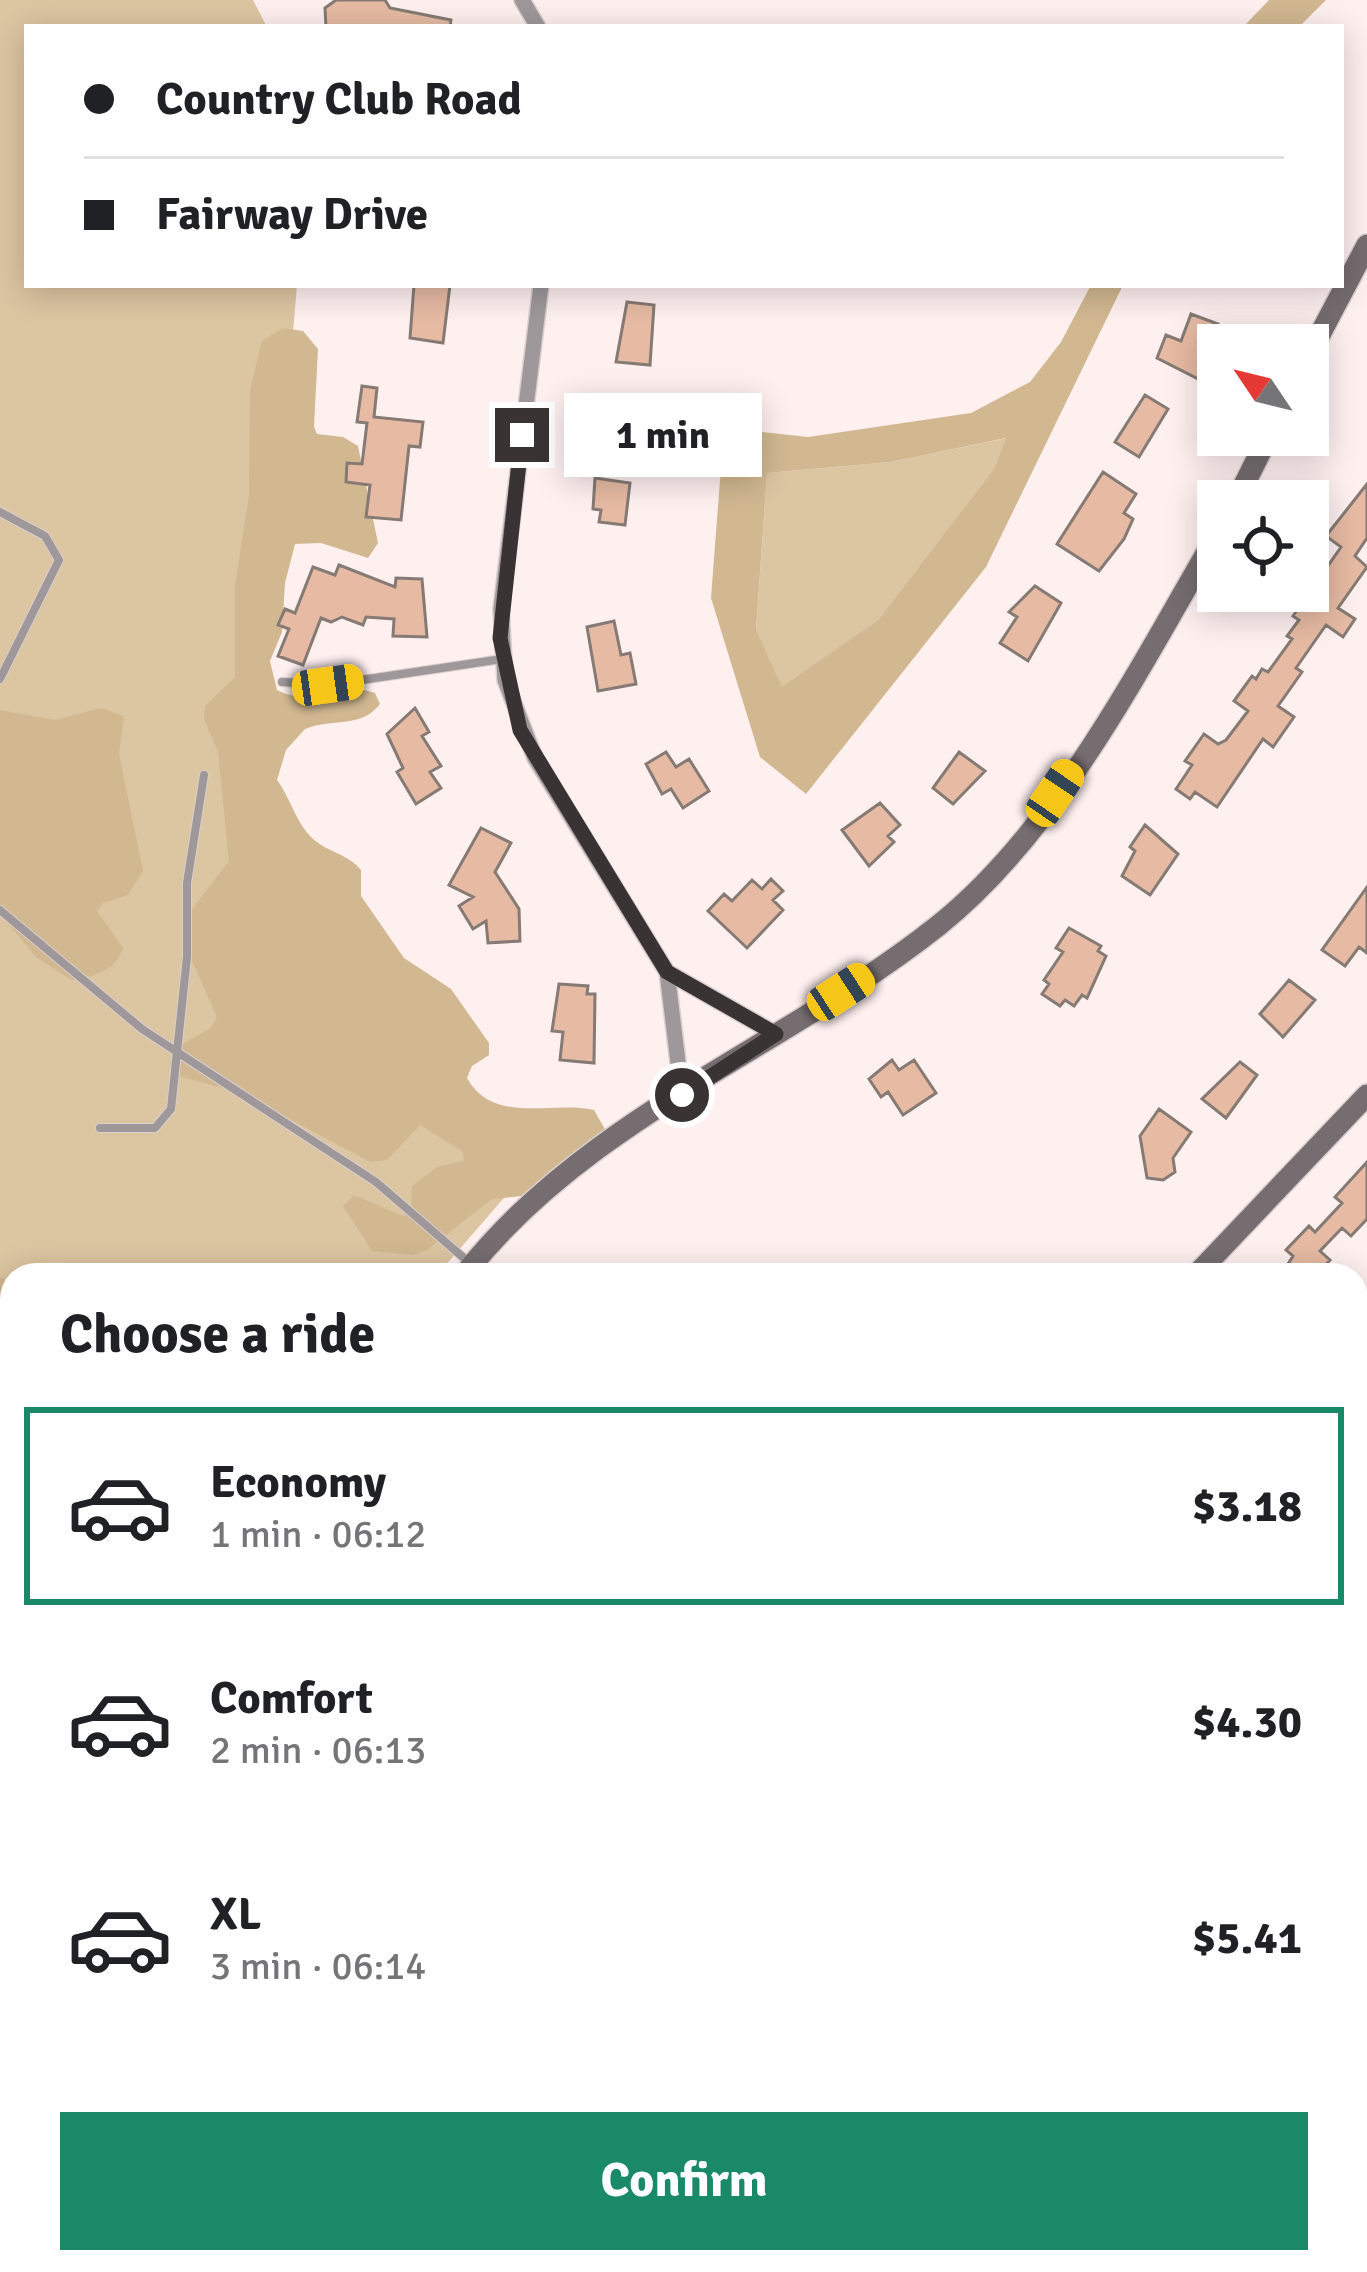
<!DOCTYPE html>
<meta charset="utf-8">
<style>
:root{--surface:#fff;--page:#f2f2f2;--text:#202124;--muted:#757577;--line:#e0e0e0;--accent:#198968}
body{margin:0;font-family:Signika,sans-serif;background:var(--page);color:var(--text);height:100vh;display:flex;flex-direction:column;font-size:45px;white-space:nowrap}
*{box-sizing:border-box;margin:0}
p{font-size:39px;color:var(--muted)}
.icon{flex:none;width:66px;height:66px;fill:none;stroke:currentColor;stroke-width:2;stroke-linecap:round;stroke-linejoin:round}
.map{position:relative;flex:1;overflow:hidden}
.sheet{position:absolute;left:0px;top:1263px;width:1368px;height:1011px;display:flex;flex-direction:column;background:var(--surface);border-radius:36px 36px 0 0;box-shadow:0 6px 30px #0003}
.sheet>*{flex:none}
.banner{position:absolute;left:24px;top:24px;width:1320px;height:264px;border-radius:0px;box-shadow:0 6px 30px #0003;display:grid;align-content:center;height:264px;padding:0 60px;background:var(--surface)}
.needle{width:78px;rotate:305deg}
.tools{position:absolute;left:1197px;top:324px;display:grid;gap:24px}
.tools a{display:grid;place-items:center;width:132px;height:132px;border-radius:0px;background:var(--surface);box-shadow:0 6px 30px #0003;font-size:60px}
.end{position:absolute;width:54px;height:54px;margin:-27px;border:15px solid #393333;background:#fff;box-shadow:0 0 0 6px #fff}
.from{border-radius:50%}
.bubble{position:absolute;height:84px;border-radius:0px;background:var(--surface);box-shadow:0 6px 30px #0003;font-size:39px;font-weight:800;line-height:84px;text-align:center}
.car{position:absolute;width:36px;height:72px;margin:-36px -18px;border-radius:15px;box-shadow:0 0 9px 3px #0007;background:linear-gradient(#f5c518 24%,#345 0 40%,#f5c518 0 76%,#345 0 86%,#f5c518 0)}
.banner b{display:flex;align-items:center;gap:42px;height:114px;font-size:45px}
.banner b+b{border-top:3px solid var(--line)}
.banner i{width:30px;height:30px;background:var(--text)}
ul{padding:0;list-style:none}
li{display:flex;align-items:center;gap:36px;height:198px;margin:0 24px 18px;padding:0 36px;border:6px solid transparent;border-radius:0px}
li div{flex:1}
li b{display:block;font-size:45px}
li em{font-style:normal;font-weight:800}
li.selected{border-color:var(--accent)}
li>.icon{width:108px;height:108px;stroke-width:1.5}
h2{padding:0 60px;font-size:54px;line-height:144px}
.primary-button{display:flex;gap:24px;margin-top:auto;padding:24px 60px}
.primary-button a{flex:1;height:138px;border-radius:0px;background:var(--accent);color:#fff;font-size:48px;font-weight:800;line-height:138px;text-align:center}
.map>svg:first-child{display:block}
.green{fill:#dcc5a1}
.forest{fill:#d1b891;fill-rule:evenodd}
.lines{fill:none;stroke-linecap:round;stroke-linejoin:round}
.stream{stroke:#ddbde1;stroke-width:6}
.building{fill:#e6baa3;stroke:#857a74;stroke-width:3}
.lane-casing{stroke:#dbcece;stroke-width:10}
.street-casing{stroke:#dbcece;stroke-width:18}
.secondary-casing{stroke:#dbcece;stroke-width:24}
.path{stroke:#a49999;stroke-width:3;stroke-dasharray:12 6;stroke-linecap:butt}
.lane{stroke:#9e989b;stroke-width:8}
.street{stroke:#9e989b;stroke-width:15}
.secondary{stroke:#756d70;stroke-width:21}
.route{stroke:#393333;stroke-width:15}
</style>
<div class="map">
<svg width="1367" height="2272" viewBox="0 0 1367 2272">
<rect width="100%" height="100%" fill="#fff0f0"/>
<path class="green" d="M 0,0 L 253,0 L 267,27 L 27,27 L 27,285 L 297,285 L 247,878 L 516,1184 L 437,1275 L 12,1275 L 12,1871 L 0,1885 Z
M 1007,438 L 996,468 L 878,620 L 782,688 L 756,631 L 767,473 L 891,462 Z"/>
<path class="forest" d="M 1269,0 L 1326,0 L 1299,27 L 1243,27 Z
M 1091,285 L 1123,285 L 986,567 L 806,794 L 760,757 L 711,598 L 724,428 L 808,437 L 971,413 L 1030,382 L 1061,342 ZM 1006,438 L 995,468 L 878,620 L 782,687 L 756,630 L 767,473 L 891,462 Z
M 283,328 L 303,331 L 318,349 L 314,427 L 317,434 L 343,437 L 358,446 L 378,543 L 368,558 L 321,543 L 295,544 L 285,583 L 282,632 L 270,661 L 277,690 C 310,708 342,680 375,693 L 380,704 C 361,729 331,718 305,729 L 286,750 L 277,780 C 291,799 295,821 312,838 C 327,852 348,854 361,870 L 361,896 L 404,958 L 451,989 L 489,1043 L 489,1055 L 472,1066 L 467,1078 C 494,1126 553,1100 594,1110 L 606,1131 L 522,1196 L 492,1199 L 427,1250 L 413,1255 L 372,1251 L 343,1206 L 354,1195 L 403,1216 L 411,1214 L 412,1186 L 437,1167 L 464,1161 L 463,1152 L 420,1125 L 387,1160 L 370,1162 L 241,1093 L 182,1077 L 170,1064 L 174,1049 L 211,1028 L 217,1017 L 185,945 L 184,920 L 229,861 L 218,752 L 204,719 L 205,706 L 235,677 L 235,586 L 249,495 L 250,390 L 262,341 Z
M 101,708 L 124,716 L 119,754 L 143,871 L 128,895 L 103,903 L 97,911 L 123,948 C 116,971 93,977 72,980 L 37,958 L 0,914 L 0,710 L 55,720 Z
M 0,1277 L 12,1284 L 12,1399 L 0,1407 Z
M 1356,1935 L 1367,1944 L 1367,2107 L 1356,2095 Z
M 659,2262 L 815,2262 L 811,2272 L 657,2272 Z"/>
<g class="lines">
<path class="stream" d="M 963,2272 L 970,2262"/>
</g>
<path class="building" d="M 336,0 L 385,0 L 390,8 L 451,20 L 450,27 L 326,27 L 325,8 Z
M 414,285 L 450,285 L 443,343 L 410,338 Z
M 627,302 L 654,305 L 650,365 L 616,362 Z
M 1191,314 L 1218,324 L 1211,355 L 1218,362 L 1218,389 L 1157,358 L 1166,335 L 1181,341 Z
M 362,386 L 377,388 L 374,417 L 423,422 L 420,447 L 409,446 L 401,520 L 366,517 L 370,485 L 346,482 L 347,463 L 362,464 L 367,423 L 357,422 Z
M 1145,395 L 1168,409 L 1139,457 L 1115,442 Z
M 1103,472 L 1136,494 L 1124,513 L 1133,519 L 1124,539 L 1099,571 L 1057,544 Z
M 595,478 L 630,483 L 625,525 L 599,522 L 601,510 L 593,509 Z
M 1367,484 L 1367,538 L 1355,556 L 1367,567 L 1338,608 L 1355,619 L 1343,637 L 1326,625 L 1296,668 L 1302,672 L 1278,706 L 1294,717 L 1273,747 L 1263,739 L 1217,807 L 1195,792 L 1190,799 L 1176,789 L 1192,765 L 1185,761 L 1204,734 L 1218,744 L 1226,740 L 1248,711 L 1234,701 L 1252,676 L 1256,679 L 1262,669 L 1268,672 L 1292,639 L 1287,636 L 1299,620 L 1293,616 L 1341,547 L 1326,536 Z
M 339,565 L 395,587 L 396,578 L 422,579 L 427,637 L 393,636 L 394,619 L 366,617 L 363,625 L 342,617 L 331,622 L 321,618 L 303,665 L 278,656 L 289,629 L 278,625 L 285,609 L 295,613 L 313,567 L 335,575 Z
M 1035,586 L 1061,603 L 1028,661 L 1000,643 L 1017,617 L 1009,612 Z
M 614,621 L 621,655 L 630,653 L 636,684 L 598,691 L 587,627 Z
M 415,708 L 429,732 L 422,736 L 441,766 L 430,772 L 441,788 L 416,804 L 397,772 L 403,768 L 387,734 Z
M 666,752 L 676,767 L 689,759 L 709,791 L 683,808 L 671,789 L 662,794 L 646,764 Z
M 959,752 L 985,771 L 953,804 L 933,788 Z
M 880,803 L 900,825 L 888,836 L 894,842 L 869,866 L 842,830 Z
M 1145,825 L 1178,854 L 1150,895 L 1122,876 L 1135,851 L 1130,847 Z
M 481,828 L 511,843 L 495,872 L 519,909 L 520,941 L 488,943 L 486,921 L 473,929 L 459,906 L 473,897 L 449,885 Z
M 771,879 L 783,891 L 773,900 L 783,910 L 747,948 L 708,911 L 724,894 L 732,901 L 752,880 L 762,889 Z
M 1367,887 L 1367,953 L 1359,947 L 1345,966 L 1322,950 Z
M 1069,928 L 1101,946 L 1098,951 L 1106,956 L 1087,998 L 1082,995 L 1074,1006 L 1065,1000 L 1060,1006 L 1042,994 L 1049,984 L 1044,980 L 1063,952 L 1056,948 Z
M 1289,980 L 1315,1000 L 1283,1037 L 1260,1014 Z
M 559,984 L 588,986 L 587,994 L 595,994 L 594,1063 L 560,1060 L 563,1032 L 552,1031 Z
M 892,1060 L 899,1070 L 914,1060 L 936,1093 L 903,1115 L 888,1092 L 881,1097 L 869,1079 Z
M 1240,1062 L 1257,1075 L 1226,1118 L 1202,1099 Z
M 1159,1109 L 1191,1132 L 1173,1158 L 1175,1172 L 1163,1180 L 1147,1178 L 1140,1136 Z
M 1367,1162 L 1367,1219 L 1351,1236 L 1342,1228 L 1320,1251 L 1330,1260 L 1316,1275 L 1281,1275 L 1293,1256 L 1286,1250 L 1309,1226 L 1315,1232 L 1342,1203 L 1335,1197 Z"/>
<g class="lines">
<defs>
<path id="lane" d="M 0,512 L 45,536 L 59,560 L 0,679
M 282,682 L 328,685 L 502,659
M 0,910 L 142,1029 L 376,1182 L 472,1265
M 100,1128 L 155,1128 L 171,1109 L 187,957 L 187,883 L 204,775"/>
<path id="street" d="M 522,0 L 538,27
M 541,285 L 501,609 L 505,680 L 535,758 L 667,972 L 682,1095
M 667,972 L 776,1034
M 1356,1499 L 1367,1485
M 1356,1686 L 1367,1694"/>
<path id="secondary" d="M 1308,357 L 1367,245
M 1236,501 L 1269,435
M 464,1275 C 587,1117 786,1047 939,925 C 1058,830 1142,663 1218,533
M 1196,1275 L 1367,1095
M 0,1916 L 12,1903
M 578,2272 L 585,2262"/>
</defs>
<use href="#lane" class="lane-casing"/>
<use href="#street" class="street-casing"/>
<use href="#secondary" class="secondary-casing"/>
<path class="path" d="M 1356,1897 L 1367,1905
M 1356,2082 L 1367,2090
M 1186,2262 L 1207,2272
M 756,2272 L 758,2262
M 1059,2272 L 1065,2262
M 1156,2272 L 1159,2262"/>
<use href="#lane" class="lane"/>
<use href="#street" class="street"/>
<use href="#secondary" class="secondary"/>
</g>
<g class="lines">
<path class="route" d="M 522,435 L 500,638 L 520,730 L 667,972 L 776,1034 L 682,1095"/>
</g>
</svg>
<div class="tools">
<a><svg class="needle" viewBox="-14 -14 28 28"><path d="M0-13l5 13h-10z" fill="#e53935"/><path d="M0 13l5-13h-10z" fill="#757577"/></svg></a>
<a><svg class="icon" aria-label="locate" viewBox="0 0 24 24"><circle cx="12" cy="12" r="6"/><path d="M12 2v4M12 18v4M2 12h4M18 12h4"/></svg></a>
</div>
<i class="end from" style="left:682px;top:1095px"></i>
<i class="end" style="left:522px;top:435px"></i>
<div class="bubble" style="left:564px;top:393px;width:198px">1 min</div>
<i class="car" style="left:328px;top:685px;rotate:82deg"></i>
<i class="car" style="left:1055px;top:793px;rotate:34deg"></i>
<i class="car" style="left:841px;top:992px;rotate:57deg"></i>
<div class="banner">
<b><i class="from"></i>Country Club Road</b>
<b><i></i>Fairway Drive</b>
</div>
<section class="sheet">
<h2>Choose a ride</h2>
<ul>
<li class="selected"><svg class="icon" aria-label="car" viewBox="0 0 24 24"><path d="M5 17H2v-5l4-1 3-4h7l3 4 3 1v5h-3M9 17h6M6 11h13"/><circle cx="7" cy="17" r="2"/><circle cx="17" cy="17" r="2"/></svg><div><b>Economy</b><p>1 min · 06:12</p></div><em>$3.18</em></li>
<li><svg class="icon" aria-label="car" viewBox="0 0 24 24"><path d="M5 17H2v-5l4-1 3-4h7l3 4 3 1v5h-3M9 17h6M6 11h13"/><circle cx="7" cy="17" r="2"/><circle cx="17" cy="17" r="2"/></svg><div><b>Comfort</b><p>2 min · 06:13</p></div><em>$4.30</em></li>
<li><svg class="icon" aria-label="car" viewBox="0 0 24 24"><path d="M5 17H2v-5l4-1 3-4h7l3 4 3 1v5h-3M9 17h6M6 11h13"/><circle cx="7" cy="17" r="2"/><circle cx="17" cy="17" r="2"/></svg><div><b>XL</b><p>3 min · 06:14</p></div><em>$5.41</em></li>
</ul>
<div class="primary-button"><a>Confirm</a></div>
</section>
</div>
